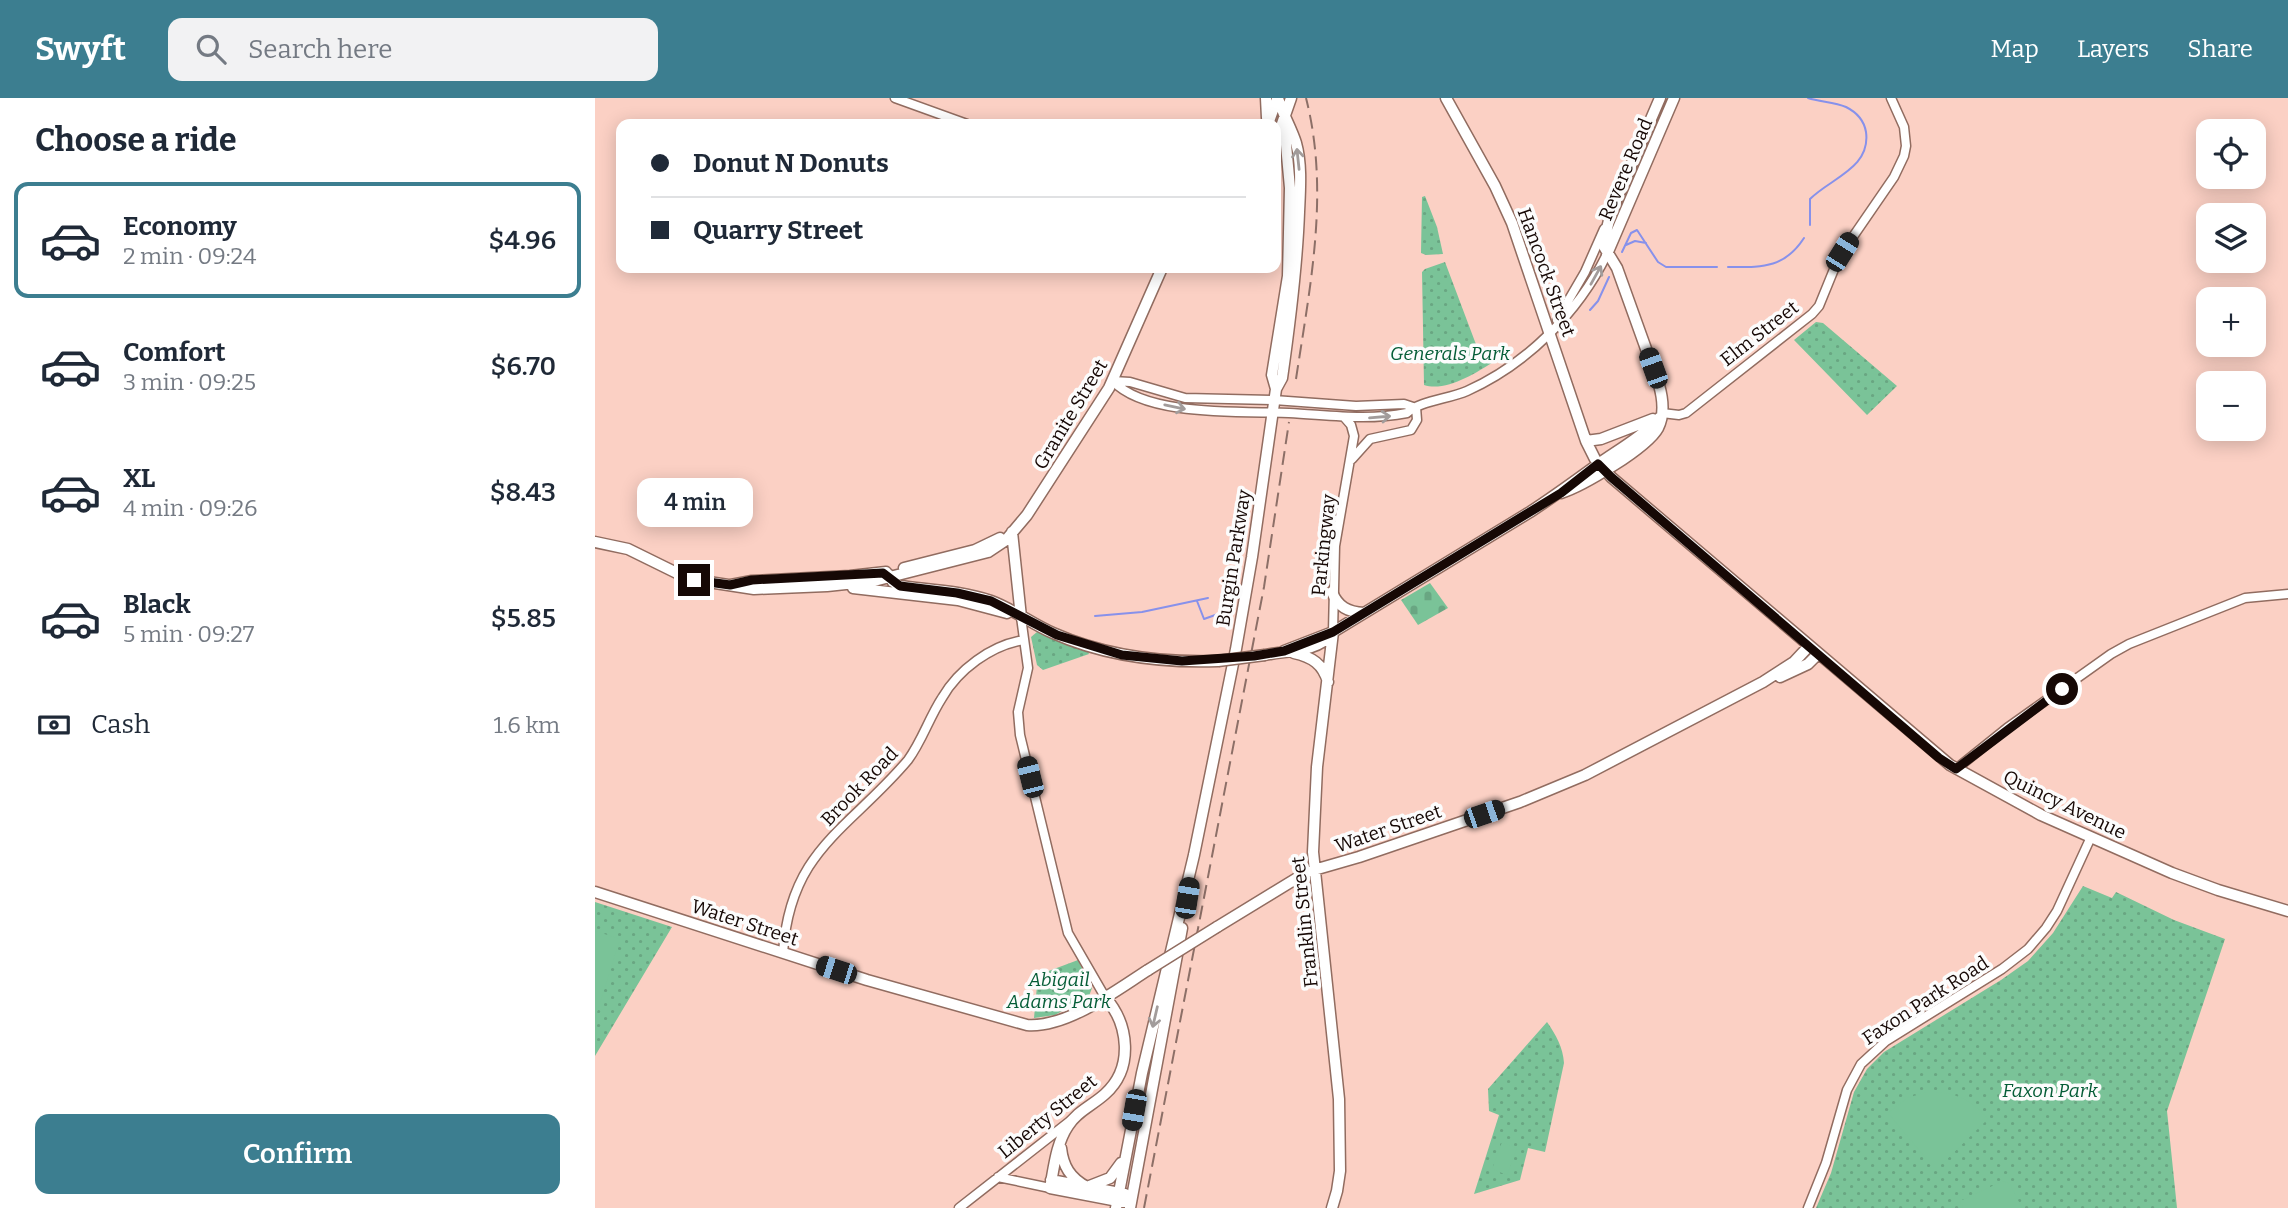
<!DOCTYPE html>
<meta charset="utf-8">
<style>
:root{--surface:#fff;--page:#f2f2f3;--text:#1f2937;--muted:#747a83;--line:#e0e1e3;--accent:#3c7e90}
body{margin:0;font-family:Bitter,serif;background:var(--page);color:var(--text);height:100vh;display:flex;flex-direction:column;font-size:26px;white-space:nowrap}
*{box-sizing:border-box;margin:0}
p{font-size:23px;color:var(--muted)}
.icon{flex:none;width:38px;height:38px;fill:none;stroke:currentColor;stroke-width:2;stroke-linecap:round;stroke-linejoin:round}
.map{position:relative;flex:1;overflow:hidden}
.panel{display:flex;flex-direction:column;background:var(--surface);width:595px}
.panel>*{flex:none}
.hud{position:absolute;left:21px;top:21px;width:665px;height:154px;border-radius:14px;box-shadow:0 4px 18px #0003;display:grid;align-content:center;height:154px;padding:0 35px;background:var(--surface)}
.controls{position:absolute;left:1601px;top:21px;display:grid;gap:14px}
.controls a{display:grid;place-items:center;width:70px;height:70px;border-radius:14px;background:var(--surface);box-shadow:0 4px 18px #0003;font-size:35px}
.end{position:absolute;width:32px;height:32px;margin:-16px;border:9px solid #160805;background:#fff;box-shadow:0 0 0 4px #fff}
.from{border-radius:50%}
.bubble{position:absolute;height:49px;border-radius:14px;background:var(--surface);box-shadow:0 4px 18px #0003;font-size:23px;font-weight:600;line-height:49px;text-align:center}
.car{position:absolute;width:21px;height:42px;margin:-21px -10px;border-radius:9px;box-shadow:0 0 5px 2px #0007;background:linear-gradient(#222 24%,#8ab4d8 0 40%,#222 0 76%,#8ab4d8 0 86%,#222 0)}
.hud b{display:flex;align-items:center;gap:24px;height:66px;font-size:26px}
.hud b+b{border-top:2px solid var(--line)}
.hud i{width:18px;height:18px;background:var(--text)}
ul{padding:0;list-style:none}
li{display:flex;align-items:center;gap:21px;height:116px;margin:0 14px 10px;padding:0 21px;border:4px solid transparent;border-radius:14px}
li div{flex:1}
li b{display:block;font-size:26px}
li em{font-style:normal;font-weight:600}
li.current{border-color:var(--accent)}
li>.icon{width:63px;height:63px;stroke-width:1.5}
h2{padding:0 35px;font-size:32px;line-height:84px}
.pay{display:flex;align-items:center;gap:18px;height:77px;padding:0 35px;font-size:26px}
.pay p{margin-inline-start:auto}
.button{display:flex;gap:14px;margin-top:auto;padding:14px 35px}
.button a{flex:1;height:80px;border-radius:14px;background:var(--accent);color:#fff;font-size:28px;font-weight:600;line-height:80px;text-align:center}
header{display:flex;align-items:center;gap:42px;box-sizing:border-box;height:98px;padding:0 35px;background:var(--accent);color:#fff}
header strong{font-size:33px}
nav{display:flex;gap:38px;margin-inline-start:auto;font-size:24px}
.search{width:490px;height:63px;background:var(--page);display:flex;align-items:center;gap:18px;box-sizing:border-box;padding:0 24px;border-radius:14px;color:var(--muted);font-size:26px}
main{display:flex;flex:1;min-height:0}
.map>svg:first-child{display:block}
.grass{fill:url(#grass-dots)}
.cemetery{fill:url(#cemetery-stones)}
.pitch{fill:#7ac398}
.lines{fill:none;stroke-linecap:round;stroke-linejoin:round}
.stream{stroke:#8791eb;stroke-width:2}
.minor-casing{stroke:#916c60;stroke-width:11}
.major-casing{stroke:#916c60;stroke-width:13}
.minor{stroke:#fff;stroke-width:8}
.major{stroke:#fff;stroke-width:10}
.rail{stroke:#8c6f67;stroke-width:2;stroke-dasharray:14 7;stroke-linecap:butt}
.major-bridge-casing{stroke:#916c60;stroke-width:13;stroke-linecap:butt}
.major-bridge{stroke:#fff;stroke-width:10}
.oneway{stroke:#a29c9b}
.route{stroke:#160805;stroke-width:9}
.labels{text-anchor:middle;stroke-width:7;stroke-linejoin:round;paint-order:stroke}
.street-label{font-size:19px;fill:#160805;stroke:#fcfcfc}
.park-label{font-size:19px;font-style:italic;fill:#055d37;stroke:#fcfcfc}
</style>
<header>
<strong>Swyft</strong>
<div class="search"><svg class="icon" aria-label="search" viewBox="0 0 24 24"><circle cx="10" cy="10" r="6"/><path d="M15 15l6 6"/></svg>Search here</div>
<nav><a>Map</a><a>Layers</a><a>Share</a></nav>
</header>
<main>
<section class="panel">
<h2>Choose a ride</h2>
<ul>
<li class="current"><svg class="icon" aria-label="car" viewBox="0 0 24 24"><path d="M5 17H2v-5l4-1 3-4h7l3 4 3 1v5h-3M9 17h6M6 11h13"/><circle cx="7" cy="17" r="2"/><circle cx="17" cy="17" r="2"/></svg><div><b>Economy</b><p>2 min · 09:24</p></div><em>$4.96</em></li>
<li><svg class="icon" aria-label="car" viewBox="0 0 24 24"><path d="M5 17H2v-5l4-1 3-4h7l3 4 3 1v5h-3M9 17h6M6 11h13"/><circle cx="7" cy="17" r="2"/><circle cx="17" cy="17" r="2"/></svg><div><b>Comfort</b><p>3 min · 09:25</p></div><em>$6.70</em></li>
<li><svg class="icon" aria-label="car" viewBox="0 0 24 24"><path d="M5 17H2v-5l4-1 3-4h7l3 4 3 1v5h-3M9 17h6M6 11h13"/><circle cx="7" cy="17" r="2"/><circle cx="17" cy="17" r="2"/></svg><div><b>XL</b><p>4 min · 09:26</p></div><em>$8.43</em></li>
<li><svg class="icon" aria-label="car" viewBox="0 0 24 24"><path d="M5 17H2v-5l4-1 3-4h7l3 4 3 1v5h-3M9 17h6M6 11h13"/><circle cx="7" cy="17" r="2"/><circle cx="17" cy="17" r="2"/></svg><div><b>Black</b><p>5 min · 09:27</p></div><em>$5.85</em></li>
</ul>
<div class="pay"><svg class="icon" aria-label="cash" viewBox="0 0 24 24"><path d="M3 7h18v10H3z"/><circle cx="12" cy="12" r="2"/></svg>Cash<p>1.6 km</p></div>
<div class="button"><a>Confirm</a></div>
</section>
<div class="map">
<svg width="1693" height="1110" viewBox="0 0 1693 1110">
<defs>
<pattern id="grass-dots" width="8" height="8" patternUnits="userSpaceOnUse" patternTransform="scale(1.75)"><rect width="8" height="8" fill="#7ac398"/><path d="M2 2h.1M6 6h.1" fill="none" stroke="#69a682" stroke-width="1.8" stroke-linecap="round"/></pattern>
<pattern id="cemetery-stones" width="16" height="16" patternUnits="userSpaceOnUse" patternTransform="scale(1.75)"><rect width="16" height="16" fill="#7ac398"/><path d="M2 7V4a2 2 0 0 1 4 0v3zM10 15v-3a2 2 0 0 1 4 0v3z" fill="#69a682"/></pattern>
</defs>
<rect width="100%" height="100%" fill="#fbd0c4"/>
<path class="grass" d="M 830,98 L 842,129 L 848,156 L 831,157 L 826,155 L 827,99 Z
M 850,164 L 885,257 L 891,256 L 898,264 C 880,276 850,294 829,287 L 827,174 L 830,171 Z
M 1221,224 L 1228,225 L 1302,288 L 1272,317 L 1199,242 Z
M 442,534 L 492,551 L 494,556 L 448,572 L 442,567 L 436,539 Z
M 1488,788 L 1517,800 L 1521,794 L 1579,822 L 1630,841 L 1572,1013 L 1582,1110 L 1221,1110 L 1236,1075 L 1259,994 L 1272,971 L 1289,954 L 1406,882 L 1433,863 L 1458,835 Z
M 0,804 L 77,829 L 0,958 Z
M 483,862 L 497,890 L 494,898 L 460,917 L 439,920 L 443,877 Z
M 952,924 C 961,937 968,949 969,965 L 950,1054 L 933,1050 L 925,1082 L 879,1096 L 904,1017 L 894,1013 L 893,991 Z"/>
<path class="cemetery" d="M 835,485 L 853,510 L 823,527 L 806,502 Z"/>
<path class="pitch" d="M 0,833 L 25,841 L 0,921 Z
M 1332,994 C 1357,993 1377,1001 1393,1021 L 1349,1064 L 1334,1064 L 1293,1015 L 1312,1000 Z
M 907,1044 L 922,1050 L 912,1077 L 897,1071 Z
M 1408,1083 L 1415,1086 L 1427,1110 L 1368,1110 L 1365,1103 Z"/>
<g class="lines">
<path class="stream" d="M 1213,0 C 1225,4 1239,4 1251,9 C 1261,14 1269,22 1271,34 C 1276,70 1236,80 1215,101 L 1215,127
M 1031,147 L 1040,143 L 1051,145
M 1027,154 L 1036,135 L 1042,132 L 1063,164 L 1071,169 L 1122,169
M 1133,169 C 1166,169 1189,171 1209,140
M 995,212 L 1003,203 L 1014,179
M 602,503 L 609,521 L 623,516
M 500,518 L 547,514 L 613,500"/>
<defs>
<path id="minor" d="M 300,0 L 372,26
M 962,222 L 990,174 L 1009,131
M 518,283 C 551,319 648,313 694,315 C 734,317 772,323 812,315 C 824,303 854,301 872,293 C 932,266 983,215 1012,156
M 518,283 L 535,284 L 590,300 L 679,302 L 761,308 L 809,306 L 818,309
M 1067,315 L 1084,317 L 1091,315 L 1217,216 L 1224,208 L 1244,159 L 1299,79 L 1309,58 L 1311,48 L 1309,29 L 1296,0
M 757,361 L 775,341 L 816,332 L 822,322 L 821,309
M 426,519 L 433,570 L 423,614 L 425,637 L 473,835 L 510,899
M 738,534 L 740,448 L 759,338 L 756,327 L 749,319
M 1361,671 L 1412,630 L 1516,556 L 1534,546 L 1650,500 L 1693,496
M 188,855 C 195,751 254,732 313,662 C 327,643 334,620 347,600 C 363,572 396,547 429,542
M 403,1079 L 455,1090
M 364,1110 L 475,1023
M 1213,1110 L 1231,1065 L 1252,992 L 1266,966 L 1291,943 L 1407,871 L 1433,851 L 1451,830 L 1462,813 L 1496,739"/>
<path id="major" d="M 671,0 L 672,20
M 851,0 L 900,88 L 917,125 L 991,343 L 1000,361 L 1016,379 L 1355,667 L 1446,717 L 1577,775 L 1623,792 L 1693,813
M 673,26 L 682,1
M 681,43 L 696,0
M 1012,156 L 1079,0
M 681,291 L 677,277 L 693,178 L 695,90 L 689,25
M 991,343 L 1006,341 L 1058,321
M 966,395 C 988,388 1052,350 1063,330 C 1070,316 1068,301 1064,287 L 1022,170 L 1008,147 L 1016,114 L 1065,0
M 417,434 L 426,519
M 0,444 L 33,451 L 94,481 L 159,491 L 232,488 L 279,483 L 393,454 L 411,442 L 432,417 L 514,290 L 567,170
M 309,470 L 380,452 L 405,440
M 285,475 L 293,476 L 298,484 L 305,488 C 335,492 367,493 396,503 C 418,511 437,526 458,535 C 510,558 567,565 623,563
M 136,487 L 157,483 L 255,478 L 291,474
M 258,490 L 363,502 L 412,515
M 737,494 C 743,509 753,514 769,515
M 689,553 L 738,534 L 935,414 C 958,399 980,383 1002,367 C 1023,352 1047,339 1064,320
M 699,555 C 717,559 728,566 733,584
M 670,557 C 693,552 722,555 737,535
M 1185,579 L 1213,566 L 1223,556
M 0,794 L 272,882 L 432,927 C 472,930 520,893 553,872
M 622,829 L 712,774 L 764,759 L 925,704 L 990,677 L 1168,584 L 1199,564 L 1214,548
M 510,899 C 534,926 539,970 510,996 C 498,1007 481,1014 473,1028 C 461,1046 459,1070 455,1090 L 528,1104
M 466,1050 C 468,1068 475,1080 492,1089 L 515,1080 L 526,1065
M 456,1082 L 530,1096
M 521,1110 L 547,975 L 599,757 L 641,551 L 657,459 L 681,291 L 687,280 C 695,224 702,170 704,114 C 705,92 707,66 701,45 C 696,29 687,15 683,0
M 535,1110 L 587,830
M 737,1110 L 742,1093 L 745,1073 L 744,1001 L 718,754 L 722,669 L 738,534"/>
</defs>
<use href="#minor" class="minor-casing"/>
<use href="#major" class="major-casing"/>
<use href="#minor" class="minor"/>
<use href="#major" class="major"/>
<path class="rail" d="M 701,281 C 715,188 735,94 711,0
M 549,1110 L 669,489 L 694,324"/>
<defs>
<path id="major-bridge" d="M 623,563 L 670,557
M 553,872 L 622,829"/>
</defs>
<use href="#major-bridge" class="major-bridge-casing"/>
<use href="#major-bridge" class="major-bridge"/>
</g>
<defs><path id="oneway-shaft" d="M-6 0H5M1.5-3L5.5 0L1.5 3" fill="none" stroke-width="1.6" stroke-linecap="round" stroke-linejoin="round" transform="scale(1.75)"/></defs>
<g class="oneway">
<use href="#oneway-shaft" transform="translate(703 61) rotate(-96)"/>
<use href="#oneway-shaft" transform="translate(1001 177) rotate(-61)"/>
<use href="#oneway-shaft" transform="translate(580 309) rotate(12)"/>
<use href="#oneway-shaft" transform="translate(785 319) rotate(-5)"/>
<use href="#oneway-shaft" transform="translate(560 919) rotate(103)"/>
</g>
<g class="lines">
<path class="route" d="M 99,482 L 135,487 L 157,482 L 288,475 L 305,488 L 362,495 L 396,503 L 462,537 L 527,557 L 587,563 L 659,558 L 689,553 L 738,534 L 966,395 L 1003,366 L 1016,379 L 1344,660 L 1361,671 L 1467,591"/>
</g>
<g class="labels">
<g class="street-label">
<text transform="translate(1030 71) rotate(-67)" y="7">Revere Road</text>
<text transform="translate(952 174) rotate(70)" y="7">Hancock Street</text>
<text transform="translate(1164 235) rotate(-38)" y="7">Elm Street</text>
<text transform="translate(475 316) rotate(-59)" y="7">Granite Street</text>
<text transform="translate(728 447) rotate(-84)" y="7">Parkingway</text>
<text transform="translate(638 460) rotate(-81)" y="7">Burgin Parkway</text>
<text transform="translate(264 688) rotate(-46)" y="7">Brook Road</text>
<text transform="translate(1470 706) rotate(26)" y="7">Quincy Avenue</text>
<text transform="translate(793 730) rotate(-19)" y="7">Water Street</text>
<text transform="translate(150 824) rotate(18)" y="7">Water Street</text>
<text transform="translate(709 824) rotate(-96)" y="7">Franklin Street</text>
<text transform="translate(1330 902) rotate(-33)" y="7">Faxon Park Road</text>
<text transform="translate(452 1018) rotate(-39)" y="7">Liberty Street</text>
</g>
<g class="park-label">
<text x="855" y="262">Generals Park</text>
<text x="464" y="888">Abigail<tspan x="464" dy="22">Adams Park</tspan></text>
<text x="1455" y="999">Faxon Park</text>
</g>
</g>
</svg>
<div class="controls">
<a><svg class="icon" aria-label="locate" viewBox="0 0 24 24"><circle cx="12" cy="12" r="6"/><path d="M12 2v4M12 18v4M2 12h4M18 12h4"/></svg></a>
<a><svg class="icon" aria-label="layers" viewBox="0 0 24 24"><path d="M12 4l9 5-9 5-9-5zM3 14l9 5 9-5"/></svg></a>
<a>+</a>
<a>−</a>
</div>
<i class="end from" style="left:1467px;top:591px"></i>
<i class="end" style="left:99px;top:482px"></i>
<div class="bubble" style="left:42px;top:380px;width:116px">4 min</div>
<i class="car" style="left:1247px;top:154px;rotate:32deg"></i>
<i class="car" style="left:1058px;top:270px;rotate:340deg"></i>
<i class="car" style="left:435px;top:679px;rotate:346deg"></i>
<i class="car" style="left:889px;top:716px;rotate:71deg"></i>
<i class="car" style="left:592px;top:800px;rotate:9deg"></i>
<i class="car" style="left:241px;top:872px;rotate:288deg"></i>
<i class="car" style="left:539px;top:1012px;rotate:190deg"></i>
<div class="hud">
<b><i class="from"></i>Donut N Donuts</b>
<b><i></i>Quarry Street</b>
</div>
</div>
</main>
